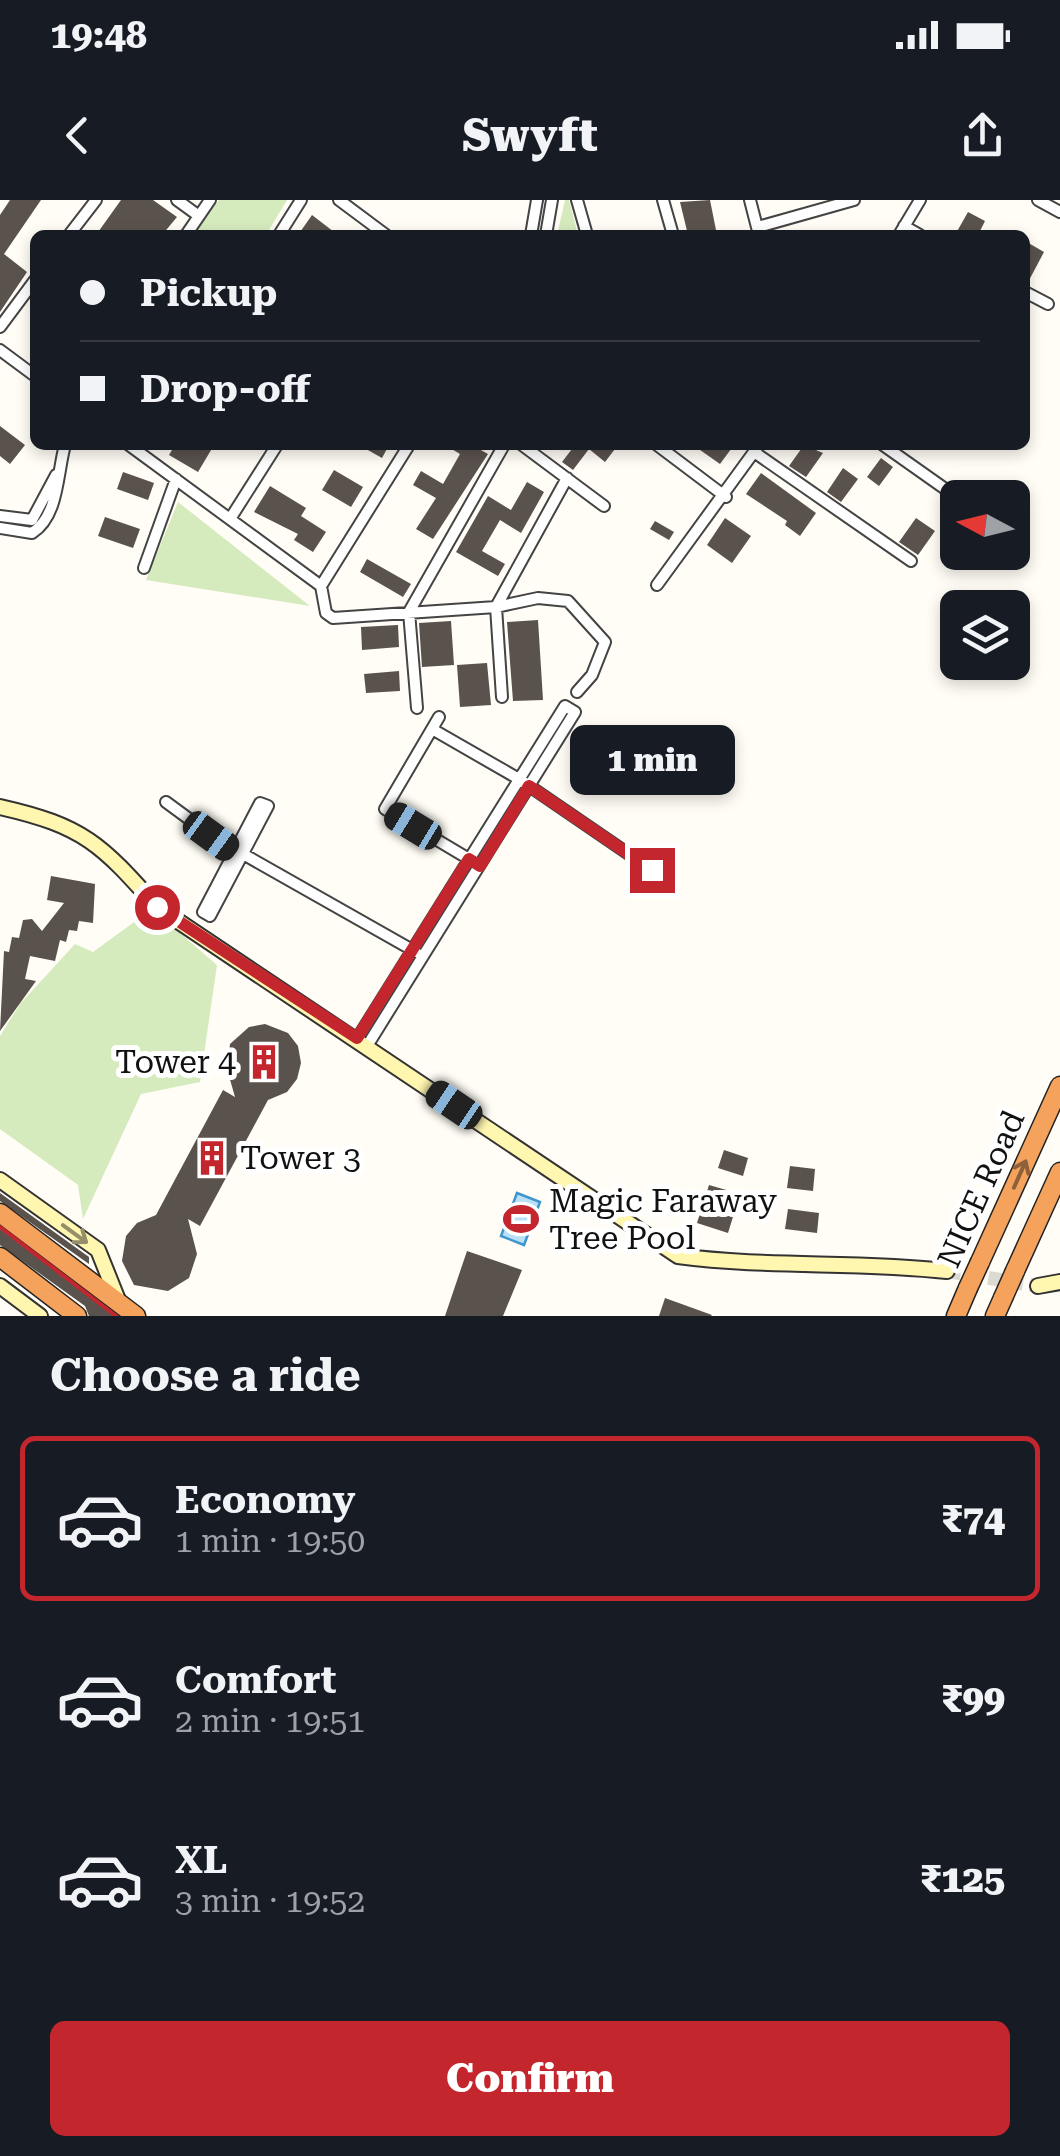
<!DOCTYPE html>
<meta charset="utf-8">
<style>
:root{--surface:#171b24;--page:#20242c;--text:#f1f3f6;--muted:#9ea1a6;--line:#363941;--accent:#c4262e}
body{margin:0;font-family:"Roboto Serif",serif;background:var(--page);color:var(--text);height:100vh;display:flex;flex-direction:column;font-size:38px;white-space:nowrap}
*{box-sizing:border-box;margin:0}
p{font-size:32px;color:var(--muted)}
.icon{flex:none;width:55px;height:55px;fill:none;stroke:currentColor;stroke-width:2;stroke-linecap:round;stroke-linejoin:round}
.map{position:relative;height:1116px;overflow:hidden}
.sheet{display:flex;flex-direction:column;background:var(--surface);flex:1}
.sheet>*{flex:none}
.top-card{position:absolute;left:30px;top:30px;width:1000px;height:220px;border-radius:15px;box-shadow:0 5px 15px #0003;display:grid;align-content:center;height:220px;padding:0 50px;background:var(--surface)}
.needle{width:65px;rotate:277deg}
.fabs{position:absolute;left:940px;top:280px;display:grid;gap:20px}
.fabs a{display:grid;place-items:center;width:90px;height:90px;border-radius:15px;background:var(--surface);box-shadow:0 5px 15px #0003;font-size:50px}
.end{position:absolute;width:45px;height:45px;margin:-22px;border:12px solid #c4262e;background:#fff;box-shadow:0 0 0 5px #fff}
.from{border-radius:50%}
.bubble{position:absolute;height:70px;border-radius:15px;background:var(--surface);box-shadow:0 5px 15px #0003;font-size:32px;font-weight:800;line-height:70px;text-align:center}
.car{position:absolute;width:30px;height:60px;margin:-30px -15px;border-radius:12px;box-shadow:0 0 8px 2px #0007;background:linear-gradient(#222 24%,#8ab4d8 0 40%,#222 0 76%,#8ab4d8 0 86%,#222 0)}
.top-card b{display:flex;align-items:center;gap:35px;height:95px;font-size:38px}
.top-card b+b{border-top:2px solid var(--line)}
.top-card i{width:25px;height:25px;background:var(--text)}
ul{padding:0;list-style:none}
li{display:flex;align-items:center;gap:30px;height:165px;margin:0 20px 15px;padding:0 30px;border:5px solid transparent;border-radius:15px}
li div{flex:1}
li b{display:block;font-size:38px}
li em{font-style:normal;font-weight:800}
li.active{border-color:var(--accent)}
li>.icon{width:90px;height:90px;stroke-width:1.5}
h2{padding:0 50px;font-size:45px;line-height:120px}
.cta{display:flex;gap:20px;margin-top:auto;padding:20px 50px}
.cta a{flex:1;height:115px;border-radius:15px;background:var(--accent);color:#fff;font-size:40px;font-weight:800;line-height:115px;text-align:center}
.status{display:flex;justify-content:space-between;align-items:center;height:70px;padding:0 50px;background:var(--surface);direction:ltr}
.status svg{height:28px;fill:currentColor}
header{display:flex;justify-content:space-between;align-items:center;height:130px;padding:0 50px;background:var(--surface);font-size:45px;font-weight:800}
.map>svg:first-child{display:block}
.green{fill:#d5ebbd}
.water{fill:#b9e0f7;stroke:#3f96cf;stroke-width:2.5}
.building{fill:#5a524d}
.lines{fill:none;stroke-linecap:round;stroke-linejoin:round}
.secondary-tunnel{stroke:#dbdad3;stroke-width:14;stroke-dasharray:14 7;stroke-linecap:butt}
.street-casing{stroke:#444;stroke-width:14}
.secondary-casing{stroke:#333;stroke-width:18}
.highway-casing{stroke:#222;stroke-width:21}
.street{stroke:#fff;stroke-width:10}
.secondary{stroke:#fff6b0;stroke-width:14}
.highway{stroke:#f5a25d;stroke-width:18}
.rail{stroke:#c4262e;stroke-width:4}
.highway-bridge-casing{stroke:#222;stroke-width:21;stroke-linecap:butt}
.highway-bridge{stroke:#f5a25d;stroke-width:18}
.oneway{stroke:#8e613b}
.oneway2{stroke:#948f68}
.route{stroke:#c4262e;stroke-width:12}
.labels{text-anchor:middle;stroke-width:10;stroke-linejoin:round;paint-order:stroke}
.poi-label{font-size:32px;fill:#111;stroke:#fff;text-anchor:start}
.street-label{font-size:32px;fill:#111;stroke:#fff}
</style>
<div class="status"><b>19:48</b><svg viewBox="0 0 49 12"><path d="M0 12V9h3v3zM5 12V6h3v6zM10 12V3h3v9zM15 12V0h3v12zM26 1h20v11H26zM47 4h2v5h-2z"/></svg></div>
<header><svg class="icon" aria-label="back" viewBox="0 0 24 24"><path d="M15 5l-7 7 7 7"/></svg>Swyft<svg class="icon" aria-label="share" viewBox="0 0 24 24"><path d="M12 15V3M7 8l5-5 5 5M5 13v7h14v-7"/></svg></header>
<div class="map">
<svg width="1060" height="1116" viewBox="0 0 1060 1116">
<rect width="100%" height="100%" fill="#fffdf5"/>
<path class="green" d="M 219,0 L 287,0 L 266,35 L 194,35 Z
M 565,0 L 569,0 L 578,35 L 557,35 Z
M 178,302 L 310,406 L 146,380 Z
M 152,709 L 217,765 L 200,882 L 141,894 L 83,1019 L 78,985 L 0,929 L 0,836 L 20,804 L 75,744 L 93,752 Z"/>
<path class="water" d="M 517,993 L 540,1002 L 524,1045 L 501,1036 Z"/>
<path class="building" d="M 10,0 L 41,0 L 4,54 L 27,72 L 0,112 L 0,15 Z
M 121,0 L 153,0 L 177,17 L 162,35 L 96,35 Z
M 710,0 L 717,35 L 688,35 L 680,2 Z
M 968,12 L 985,21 L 978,35 L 955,35 Z
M 312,15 L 338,35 L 298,35 Z
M 1025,41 L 1044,52 L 1027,84 L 1025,83 Z
M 0,226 L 25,245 L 10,264 L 0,256 Z
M 175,245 L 214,245 L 198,272 L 169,255 Z
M 359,245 L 389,245 L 382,258 Z
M 445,245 L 472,245 L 488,254 L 433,339 L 416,329 L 436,298 L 413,285 L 421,271 L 443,284 L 460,254 Z
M 575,245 L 618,245 L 605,262 L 589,249 L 573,270 L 562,262 Z
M 693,245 L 734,245 L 720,264 Z
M 804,245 L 823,253 L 806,277 L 789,266 Z
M 881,258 L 893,267 L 879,286 L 867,277 Z
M 843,268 L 858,279 L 841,302 L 827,292 Z
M 334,270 L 363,287 L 351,307 L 322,290 Z
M 123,272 L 154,283 L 148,300 L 117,289 Z
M 761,273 L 816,313 L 800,336 L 785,325 L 787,321 L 746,294 Z
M 527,282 L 544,292 L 521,333 L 500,320 L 482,351 L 505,364 L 498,376 L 456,352 L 488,296 L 511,310 Z
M 270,286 L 306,308 L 301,316 L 326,332 L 313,352 L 294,340 L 298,334 L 254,312 Z
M 105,317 L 140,329 L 133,348 L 98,336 Z
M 725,318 L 751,336 L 732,363 L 707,345 Z
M 916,318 L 935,331 L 918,355 L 899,342 Z
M 655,321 L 674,332 L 669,340 L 650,329 Z
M 367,359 L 411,384 L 403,397 L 360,372 Z
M 538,420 L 543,500 L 513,501 L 507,422 Z
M 451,421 L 454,465 L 422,467 L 419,423 Z
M 398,425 L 399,447 L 362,450 L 361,427 Z
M 487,463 L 491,505 L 460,507 L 457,465 Z
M 399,471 L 400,491 L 366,493 L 364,474 Z
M 51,676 L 95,684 L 93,723 L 79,721 L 77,731 L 69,730 L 66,742 L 60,740 L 55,761 L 30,756 L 25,779 L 36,781 L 0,831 L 4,751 L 9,752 L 12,737 L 19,738 L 23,720 L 32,719 L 42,731 L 64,703 L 47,700 Z
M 265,824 L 288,833 L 298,846 L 301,863 L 297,879 L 287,892 L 268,900 L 200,1026 L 188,1019 L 197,1054 L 189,1078 L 168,1091 L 134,1085 L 122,1061 L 126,1036 L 137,1023 L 156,1015 L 223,890 L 235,897 L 227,869 L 230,844 L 249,827 Z
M 724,950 L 748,958 L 743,976 L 718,968 Z
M 790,966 L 815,969 L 813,991 L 787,988 Z
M 709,985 L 740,994 L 728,1033 L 697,1023 Z
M 0,993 L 89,1057 L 89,1064 L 0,1001 Z
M 788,1009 L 819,1013 L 817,1033 L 785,1029 Z
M 0,1029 L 115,1116 L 89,1116 L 85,1106 L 0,1045 Z
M 467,1051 L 522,1070 L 503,1116 L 445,1116 Z
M 665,1098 L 712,1115 L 711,1116 L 659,1116 Z"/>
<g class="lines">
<path class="secondary-tunnel" d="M 947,1071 L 1038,1086"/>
<defs>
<path id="street" d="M 177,0 L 199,16
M 339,0 L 386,35
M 577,0 L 587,35
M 663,0 L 673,35
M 750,0 L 759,35
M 1038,0 L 1060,12
M 904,26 L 920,35
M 758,27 L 854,0
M 69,35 L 96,0
M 186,35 L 210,0
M 279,35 L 301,0
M 531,35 L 537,0
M 546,35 L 552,0
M 899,35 L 920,0
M 1025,92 L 1048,104
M 0,127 L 35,80
M 0,150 L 35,176
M 129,245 L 321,386 L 409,245
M 522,245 L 604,306
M 657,245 L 726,297
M 883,245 L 958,298
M 754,252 L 911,361
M 0,316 L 32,320 L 56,275
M 230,319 L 277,245
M 0,328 L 32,333 C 59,316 57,273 65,245
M 144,368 L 176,279
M 657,385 L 759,245
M 321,386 L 326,413 L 333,418 L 496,407 L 538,398 L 568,401 L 605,442 L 592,475 L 577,492
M 502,497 L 496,407 L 567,278
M 417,508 L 409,412 L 504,245
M 439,517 L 385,609 L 474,662
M 432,529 L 519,579 L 652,670
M 166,602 L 238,655
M 260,603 L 268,606 L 210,716 L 203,712 Z
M 243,654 L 416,752
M 357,839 L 565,506 L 575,512 L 367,846"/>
<path id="secondary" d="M 0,607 C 84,626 101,644 157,707 L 678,1056 C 767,1068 857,1061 947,1071
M 0,980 L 98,1050 L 118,1100
M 0,1086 L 40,1116
M 1038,1086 L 1060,1082"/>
<path id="highway" d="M 0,1013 L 136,1116
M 0,1057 L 77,1116
M 980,1062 L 1060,886
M 1015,1071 L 1060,972
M 956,1116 L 968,1088
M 995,1116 L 1003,1098"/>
</defs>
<use href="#street" class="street-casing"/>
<use href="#secondary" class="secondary-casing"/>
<use href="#highway" class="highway-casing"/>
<use href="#street" class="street"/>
<use href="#secondary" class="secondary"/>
<use href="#highway" class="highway"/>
<path class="rail" d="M 0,1027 L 116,1116"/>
<defs>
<path id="highway-bridge" d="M 968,1088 L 980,1062
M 1003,1098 L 1015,1071"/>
</defs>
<use href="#highway-bridge" class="highway-bridge-casing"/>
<use href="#highway-bridge" class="highway-bridge"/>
</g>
<defs><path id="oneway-shaft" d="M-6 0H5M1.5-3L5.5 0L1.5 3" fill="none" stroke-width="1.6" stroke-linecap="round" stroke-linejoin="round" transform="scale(2.5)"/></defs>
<use class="oneway" href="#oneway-shaft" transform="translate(1020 974) rotate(-66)"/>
<use class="oneway2" href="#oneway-shaft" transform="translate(75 1034) rotate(36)"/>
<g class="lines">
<path class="route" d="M 157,707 L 357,838 L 469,659 L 480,666 L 529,586 L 652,670"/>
</g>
<defs>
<symbol id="building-bare" viewBox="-9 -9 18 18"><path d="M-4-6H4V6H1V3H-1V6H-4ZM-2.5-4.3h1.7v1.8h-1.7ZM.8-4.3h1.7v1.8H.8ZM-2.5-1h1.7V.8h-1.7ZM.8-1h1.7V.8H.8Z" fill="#c4262e" stroke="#fff" stroke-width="2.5" paint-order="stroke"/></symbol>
<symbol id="stadium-bare" viewBox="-9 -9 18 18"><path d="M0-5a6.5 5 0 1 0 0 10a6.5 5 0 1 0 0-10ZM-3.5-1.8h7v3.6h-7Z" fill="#c4262e" stroke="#fff" stroke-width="2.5" paint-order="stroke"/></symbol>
</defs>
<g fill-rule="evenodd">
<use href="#building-bare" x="239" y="837" width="50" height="50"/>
<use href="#building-bare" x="187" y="933" width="50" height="50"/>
<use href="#stadium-bare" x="496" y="994" width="50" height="50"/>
</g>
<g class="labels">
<g class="poi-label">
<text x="236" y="873" text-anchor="end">Tower 4</text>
<text x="240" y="969">Tower 3</text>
<text x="549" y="1012">Magic Faraway<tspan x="549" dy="37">Tree Pool</tspan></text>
</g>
<g class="street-label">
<text transform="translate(981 989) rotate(-66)" y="11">NICE Road</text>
</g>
</g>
</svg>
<div class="fabs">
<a><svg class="needle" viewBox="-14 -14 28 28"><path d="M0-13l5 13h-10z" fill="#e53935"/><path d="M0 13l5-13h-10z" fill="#9ea1a6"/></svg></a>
<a><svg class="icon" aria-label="layers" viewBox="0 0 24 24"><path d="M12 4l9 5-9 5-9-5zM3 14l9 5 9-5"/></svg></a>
</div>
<i class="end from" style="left:157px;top:707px"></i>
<i class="end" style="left:652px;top:670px"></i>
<div class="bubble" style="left:570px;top:525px;width:165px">1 min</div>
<i class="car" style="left:413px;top:626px;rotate:301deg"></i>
<i class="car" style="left:211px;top:636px;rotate:126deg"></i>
<i class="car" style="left:454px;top:905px;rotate:304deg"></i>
<div class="top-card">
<b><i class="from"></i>Pickup</b>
<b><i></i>Drop-off</b>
</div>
</div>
<section class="sheet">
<h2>Choose a ride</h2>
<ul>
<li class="active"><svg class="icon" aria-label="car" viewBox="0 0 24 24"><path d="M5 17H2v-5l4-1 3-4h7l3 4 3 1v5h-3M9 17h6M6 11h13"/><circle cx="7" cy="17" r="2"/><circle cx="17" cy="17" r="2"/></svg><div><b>Economy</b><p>1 min · 19:50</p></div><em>₹74</em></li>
<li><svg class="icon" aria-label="car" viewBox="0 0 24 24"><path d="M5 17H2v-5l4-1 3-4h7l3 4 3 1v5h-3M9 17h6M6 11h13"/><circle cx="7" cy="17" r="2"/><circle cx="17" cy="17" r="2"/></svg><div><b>Comfort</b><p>2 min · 19:51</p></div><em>₹99</em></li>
<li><svg class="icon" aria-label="car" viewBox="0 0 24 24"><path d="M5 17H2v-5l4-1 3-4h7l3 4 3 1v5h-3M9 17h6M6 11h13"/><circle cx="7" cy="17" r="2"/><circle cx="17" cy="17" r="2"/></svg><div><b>XL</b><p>3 min · 19:52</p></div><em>₹125</em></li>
</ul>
<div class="cta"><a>Confirm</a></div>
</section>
